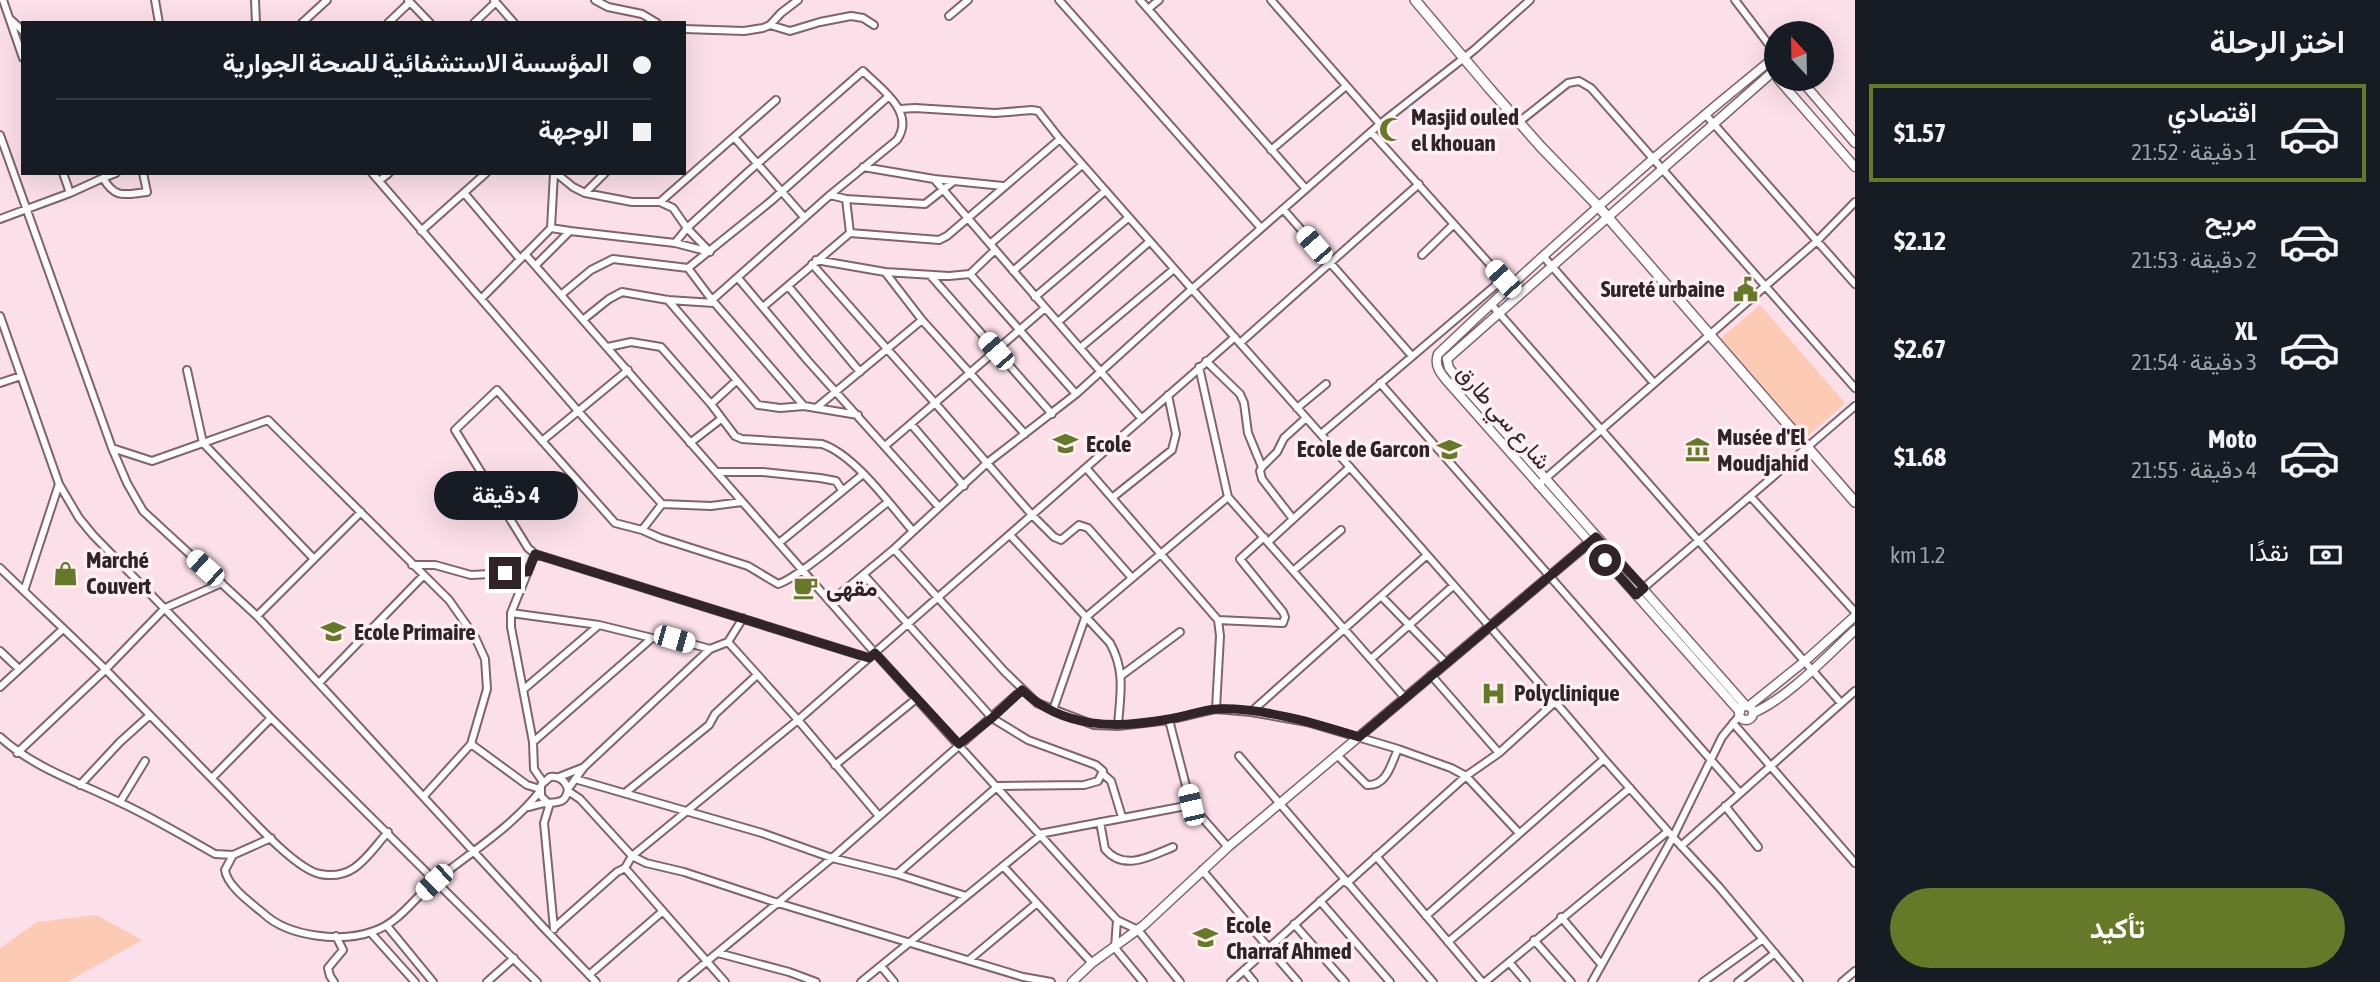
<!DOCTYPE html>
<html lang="ar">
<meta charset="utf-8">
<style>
:root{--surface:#171b24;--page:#242831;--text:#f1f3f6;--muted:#9ea1a6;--line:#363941;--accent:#667929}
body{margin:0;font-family:"Asap Condensed",Vazirmatn,sans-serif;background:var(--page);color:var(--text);direction:rtl;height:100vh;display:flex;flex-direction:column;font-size:26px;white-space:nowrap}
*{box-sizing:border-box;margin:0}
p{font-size:23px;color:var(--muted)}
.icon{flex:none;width:38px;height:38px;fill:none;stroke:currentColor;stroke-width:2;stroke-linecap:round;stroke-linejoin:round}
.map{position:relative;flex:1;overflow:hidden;direction:ltr}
.drawer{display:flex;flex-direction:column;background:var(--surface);width:525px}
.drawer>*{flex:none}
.guide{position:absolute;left:21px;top:21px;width:665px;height:154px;border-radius:0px;box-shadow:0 7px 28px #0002;direction:rtl;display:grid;align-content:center;height:154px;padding:0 35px;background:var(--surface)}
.needle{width:46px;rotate:338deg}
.buttons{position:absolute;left:1764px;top:21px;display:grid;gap:14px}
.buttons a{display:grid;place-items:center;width:70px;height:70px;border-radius:50%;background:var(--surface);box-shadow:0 7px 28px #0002;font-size:35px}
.end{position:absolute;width:32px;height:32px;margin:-16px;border:9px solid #312429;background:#fff;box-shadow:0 0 0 4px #fff}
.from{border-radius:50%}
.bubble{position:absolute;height:49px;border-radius:24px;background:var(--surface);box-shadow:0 7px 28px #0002;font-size:23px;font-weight:700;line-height:49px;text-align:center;direction:rtl}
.car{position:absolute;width:21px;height:42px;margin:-21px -10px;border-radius:9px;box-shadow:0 0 5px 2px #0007;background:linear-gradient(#fff 24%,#345 0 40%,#fff 0 76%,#345 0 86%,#fff 0)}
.guide b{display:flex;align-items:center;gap:24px;height:66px;font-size:26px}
.guide b+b{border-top:2px solid var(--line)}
.guide i{width:18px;height:18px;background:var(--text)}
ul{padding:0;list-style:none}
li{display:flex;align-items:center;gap:21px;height:98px;margin:0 14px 10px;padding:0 21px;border:4px solid transparent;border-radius:0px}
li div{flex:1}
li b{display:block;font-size:26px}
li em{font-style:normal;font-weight:700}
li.active{border-color:var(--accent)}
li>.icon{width:63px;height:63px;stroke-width:1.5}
h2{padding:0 35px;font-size:32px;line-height:84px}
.pay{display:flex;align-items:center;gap:18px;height:77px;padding:0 35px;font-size:26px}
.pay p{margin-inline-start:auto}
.action{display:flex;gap:14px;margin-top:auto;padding:14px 35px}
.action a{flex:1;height:80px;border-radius:42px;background:var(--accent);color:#fff;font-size:28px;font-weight:700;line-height:80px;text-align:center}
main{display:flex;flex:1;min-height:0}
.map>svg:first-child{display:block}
.green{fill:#fdcab3}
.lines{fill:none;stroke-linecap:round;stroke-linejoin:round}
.minor-casing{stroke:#81636e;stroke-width:10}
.tertiary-casing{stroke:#81636e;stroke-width:11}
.secondary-casing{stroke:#81636e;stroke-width:12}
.minor{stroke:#fff;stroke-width:6}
.tertiary{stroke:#fff;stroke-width:8}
.secondary{stroke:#fff;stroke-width:9}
.route{stroke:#312429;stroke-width:9}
.labels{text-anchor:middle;stroke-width:7;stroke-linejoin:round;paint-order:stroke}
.poi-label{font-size:23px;font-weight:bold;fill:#312429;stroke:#fff0f5;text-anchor:start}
.street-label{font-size:23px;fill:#312429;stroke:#fff0f5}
</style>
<main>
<section class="drawer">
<h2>اختر الرحلة</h2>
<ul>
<li class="active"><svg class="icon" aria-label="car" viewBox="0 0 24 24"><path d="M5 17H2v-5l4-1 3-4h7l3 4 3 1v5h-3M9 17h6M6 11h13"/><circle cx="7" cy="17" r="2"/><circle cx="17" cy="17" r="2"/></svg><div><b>اقتصادي</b><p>1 دقيقة · 21:52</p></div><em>$1.57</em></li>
<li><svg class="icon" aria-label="car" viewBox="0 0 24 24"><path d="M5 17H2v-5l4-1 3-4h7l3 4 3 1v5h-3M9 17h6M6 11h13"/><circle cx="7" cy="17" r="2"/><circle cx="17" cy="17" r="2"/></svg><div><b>مريح</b><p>2 دقيقة · 21:53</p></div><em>$2.12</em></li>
<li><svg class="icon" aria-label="car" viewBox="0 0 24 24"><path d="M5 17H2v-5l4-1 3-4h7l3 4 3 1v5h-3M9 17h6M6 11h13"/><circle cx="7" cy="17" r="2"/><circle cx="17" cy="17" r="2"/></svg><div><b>XL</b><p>3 دقيقة · 21:54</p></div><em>$2.67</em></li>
<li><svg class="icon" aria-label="car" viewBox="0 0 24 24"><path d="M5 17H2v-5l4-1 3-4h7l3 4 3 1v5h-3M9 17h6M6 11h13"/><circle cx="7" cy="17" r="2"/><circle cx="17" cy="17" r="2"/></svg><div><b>Moto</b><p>4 دقيقة · 21:55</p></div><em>$1.68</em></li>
</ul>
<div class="pay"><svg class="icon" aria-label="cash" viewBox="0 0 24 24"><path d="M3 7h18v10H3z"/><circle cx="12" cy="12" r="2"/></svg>نقدًا<p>1.2 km</p></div>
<div class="action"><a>تأكيد</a></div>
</section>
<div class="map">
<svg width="1855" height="982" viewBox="0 0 1855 982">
<rect width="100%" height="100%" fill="#fbdfe9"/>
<path class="green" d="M 1760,305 L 1845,403 L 1807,437 L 1721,338 Z
M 96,915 L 142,940 L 67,982 L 0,982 L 0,948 L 37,922 Z"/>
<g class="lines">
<defs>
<path id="minor" d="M 3,0 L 23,58
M 155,0 L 159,23
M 255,0 L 256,23
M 408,0 L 430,23
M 494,0 L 514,23
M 595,0 L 608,7 L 642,14 L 657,23
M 1059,0 L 1261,228
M 1140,0 L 1306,189
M 1271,0 L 1380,124
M 1530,0 L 1474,50 L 1380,124 L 1192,289 C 1330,445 1469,600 1604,759
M 1735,0 L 1770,46 L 1776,50
M 1148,9 L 1159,0
M 949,16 L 968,0
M 10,19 L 23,31
M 302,23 L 327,0
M 388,23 L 410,2
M 474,23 L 496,2
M 770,25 L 790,31 L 820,22 L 851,16 L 863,18 L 874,25
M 684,29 L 744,31 L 763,28 L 770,25 L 781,13 L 798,0
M 1705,114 L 1855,284
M 1519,122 L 1568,83 L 1579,81 L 1591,88 L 1855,388
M 1372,133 L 1504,280
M 0,135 L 112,448 L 127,483 L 143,511 L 257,616 L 543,927 L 596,982
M 734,137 L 804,217
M 1271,150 L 1346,86
M 863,167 L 934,179 L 1003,186
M 372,173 L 578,411 L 662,504 L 711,506 L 742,502
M 556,173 L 573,187 L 585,193 L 632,202 L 660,202 L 673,208 L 687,228 L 709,251
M 103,178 L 116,173
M 934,179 L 1080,348
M 379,181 L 389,173
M 70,193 L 103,178 C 116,200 125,194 147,192 L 143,173
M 585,193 L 605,173
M 465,194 L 520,259
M 830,195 L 846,199 L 925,204 L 954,181
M 660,202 L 776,100
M 1283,209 L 1412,356
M 0,219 L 70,193 L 63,173
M 551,228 L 570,231
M 421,231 L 486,173
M 850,233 L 939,240 L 947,236 L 1060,139 L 1038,111 L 1032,110 L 995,113 L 915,108 L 900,109
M 675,243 L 687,228 L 748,172 L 863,71 C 881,89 916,112 897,140 L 830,195 L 712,300
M 990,244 L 1082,165
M 525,254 L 875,653 L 1117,920 L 1138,930 L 1180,982
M 1422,255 L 1454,224
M 1543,256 L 1653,382
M 816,262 L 816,260 L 885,272
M 812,264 L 935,403 L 1045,308
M 536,265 L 570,231 L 675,243 L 710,252
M 688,268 L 712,300 L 804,406
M 1013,271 L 1105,191
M 970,274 L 1076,394
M 930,275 L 1052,414
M 738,278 L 808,361 L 939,507
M 788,286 L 860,372
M 562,294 L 591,270 L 613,259 L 688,268 L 770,202 L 889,96
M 1035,297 L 1128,218
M 481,299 L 551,228 L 554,173
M 668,300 L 758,405 L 780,408 L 804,406 L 858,415
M 1491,304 L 1841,703
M 763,307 L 850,233 L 846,199
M 0,316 L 59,484 L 79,518 L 93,535 L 271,718 L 537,982
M 584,319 L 609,299 L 622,292 L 668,300 L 714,303
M 922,320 L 1025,434
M 1058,322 L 1149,242
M 1240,343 L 1419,184
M 608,347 L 631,342 L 661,347 L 711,404 L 735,436 L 742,439 L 822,444 C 855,455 890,505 913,531
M 1206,361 L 1240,394 L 1244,403 L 1248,433 L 1262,467
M 1199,367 L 1228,497 L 1405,698
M 187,370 L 203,443 L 314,559
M 0,383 L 21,376
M 1380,383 L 1740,793
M 711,404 L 735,382
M 816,408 L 922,320 L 885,272 L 949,276 L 970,274 L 995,250
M 1297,408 L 1326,384
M 1142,419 L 1080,348 L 1174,269
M 911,424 L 964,486
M 1321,434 L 1503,279
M 542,441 L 628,370
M 690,443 L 721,419
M 885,446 L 935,403 L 1032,515 L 1054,537 L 1061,540 L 1079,525 L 1088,528 L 1132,578
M 112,448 L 152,461 L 268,420 L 449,600 L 475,637 L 485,659 L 487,689 L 471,744 L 424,796
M 1087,469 L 1218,620 L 1220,636 L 1216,709
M 716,472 L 763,472 L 820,478 L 836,481 L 842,490
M 1538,485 L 1817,241 L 1855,202
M 1751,497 L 1855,612
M 1112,498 L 1172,450 L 1176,434 L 1168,395
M 1293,519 L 1262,479 L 1260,471 L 1262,467 L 1277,452 L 1284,438 L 1306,418
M 642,530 L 662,504
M 1010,535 L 1110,643 C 1126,672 1120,695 1118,726
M 1268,542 L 1350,467
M 779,543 L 862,475
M 894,549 L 1004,671 L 1037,703 L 1094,725 L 1118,726 L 1169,720 L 1216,709 L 1251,712 L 1307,722 L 1398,749 L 1451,768 L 1466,776 L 1519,833
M 535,554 L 511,613 L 511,627 L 533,742 L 534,769 L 543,782
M 412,565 L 435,565 L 471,575 L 528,572
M 0,568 C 36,603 73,637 108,672 C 147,712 185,751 224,791 C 244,811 294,869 320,874 C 355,881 368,854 388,832
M 1293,571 L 1341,530
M 864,575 L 992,718 L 1028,740 L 1096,765 L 1103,771 L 1098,781 L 1084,785 L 998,786 L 897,874
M 24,591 L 59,484
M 1640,591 L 1855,406
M 1381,596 L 1427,555
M 830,602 L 894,549 L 987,463 L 1076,394 L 1192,289 L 1060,139
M 511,613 L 599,625 L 652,638 L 674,639 L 710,649
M 257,616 L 361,512
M 1218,620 L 1283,623 L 1285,617 L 1283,612 L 1240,559 L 1264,537
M 728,642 L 798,720 L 879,816
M 0,651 L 19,669
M 869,658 L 535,554 L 528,548 L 455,430 L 497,390 L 615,523 L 642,530 L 660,538 L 748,566 L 778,584 C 798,579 867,518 888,502
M 1371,659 L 1453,586
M 1122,675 L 1180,632
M 1431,675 L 1499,753
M 319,683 L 423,576
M 0,687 L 63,629
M 524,689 L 599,625
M 1053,710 L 1085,618 L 1228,497
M 1251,712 L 1381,596 L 1446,663
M 1169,720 L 1191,805 L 1228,847
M 1733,723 L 1855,863
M 0,737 C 34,768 78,782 119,802 C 152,817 183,836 215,854 L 233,855 L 271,838
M 533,742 L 652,638
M 471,744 L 527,785 L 540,789
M 17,753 L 105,670 L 165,608 L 222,583
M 1239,756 L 1433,982
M 1338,756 L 1367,785 C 1387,786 1391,764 1398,749
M 835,765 L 916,699
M 1103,774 L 1111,781 L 1122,817
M 559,777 L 582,768
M 212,778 L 271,718
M 575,779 L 762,833 L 832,858 L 897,874 L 966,896
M 80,785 L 120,742 L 150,715
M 568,789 L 584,767 L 710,649 L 728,642 L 743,618
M 568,791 L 580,799 L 632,856 L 646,863 L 684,872 L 778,903 L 1023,977 L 1051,982
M 625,793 L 709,725 L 715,714 L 757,675
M 120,802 L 145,761
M 550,803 L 544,823 L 554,929
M 1725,806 L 1758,847
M 529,807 C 534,806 541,803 547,803 C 559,802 566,803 568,789 C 565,780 559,776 550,777 L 541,785 L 541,796 L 548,803
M 1100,822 L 1105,849 C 1124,872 1151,856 1173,847
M 1039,834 L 1191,805
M 1681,846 L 1855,691
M 233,855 L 225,870 C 227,886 251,903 263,913 C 288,937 342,943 374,931 C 399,923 415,897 435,881 C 471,852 512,827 540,791
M 1376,856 L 1482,982
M 1003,866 L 1092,963
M 625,868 L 632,856 L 798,720 L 1235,337
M 1202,870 L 1298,982
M 1347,883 L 1466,776 L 1499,753 L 1555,702
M 1320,901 L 1390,982
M 1426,916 L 1604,759 L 1673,837 L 1722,737 L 1740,715
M 1561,917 L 1601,964
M 1117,920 L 1115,948 L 1143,982
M 1294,924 L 1345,982
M 387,926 L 433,982
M 555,927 L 617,872 L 625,868 L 725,982
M 371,933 L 415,982
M 1534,940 L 1571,982
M 1448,942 L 1630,788
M 718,953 L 789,972 L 816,982
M 969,960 L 1037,903
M 1509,962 L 1526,982
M 881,966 L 894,982
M 1244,970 L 1254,982
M 589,975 L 663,911
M 334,982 L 330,976 L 328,968 L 343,950 L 336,936
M 487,982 L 514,958
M 682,982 L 832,858 L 1022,690
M 861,982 L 1040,836
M 1231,982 L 1344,880
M 1485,982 L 1667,832
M 1592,982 L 1673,837 L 1719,887 L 1799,982
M 1703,982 L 1763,939
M 1738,982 L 1775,953
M 1842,982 L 1855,971"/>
<path id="tertiary" d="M 1778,79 L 1855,167
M 1800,79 L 1855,143
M 1447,359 L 1449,368 L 1458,379 L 1746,706
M 1447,359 L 1776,69
M 1749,706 L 1805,661 L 1855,616
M1739 713a7 7 0 1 1 14 0a7 7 0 1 1-14 0Z
M 1740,712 L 1447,381 C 1440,373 1434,365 1438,354 C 1547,250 1659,151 1776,56
M 1753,713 C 1788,698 1827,656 1855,630
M 1072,982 L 1092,963 L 1144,925 L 1228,847 L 1596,537"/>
<path id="secondary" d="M 1415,0 L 1489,88 L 1541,147 L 1598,206 L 1855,502"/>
</defs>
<use href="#minor" class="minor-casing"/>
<use href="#tertiary" class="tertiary-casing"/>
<use href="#secondary" class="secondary-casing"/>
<use href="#minor" class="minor"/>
<use href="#tertiary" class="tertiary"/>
<use href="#secondary" class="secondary"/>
</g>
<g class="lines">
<path class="route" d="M 505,573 L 528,572 L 535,554 L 869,658 L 875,653 L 959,744 L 992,718 L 1022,690 C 1063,729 1118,729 1169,719 C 1185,717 1201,710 1217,709 C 1262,707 1317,724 1359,737 L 1596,537 L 1644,588 L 1636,595 L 1605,560"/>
</g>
<defs>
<symbol id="mosque-bare" viewBox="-9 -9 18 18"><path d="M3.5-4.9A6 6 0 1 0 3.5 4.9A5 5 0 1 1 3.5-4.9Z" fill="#667929" stroke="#fff0f5" stroke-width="2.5" paint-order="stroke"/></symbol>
<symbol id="civic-bare" viewBox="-9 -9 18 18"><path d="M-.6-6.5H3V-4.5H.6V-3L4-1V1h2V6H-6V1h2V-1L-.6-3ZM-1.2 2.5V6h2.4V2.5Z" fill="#667929" stroke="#fff0f5" stroke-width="2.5" paint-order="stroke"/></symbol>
<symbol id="school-bare" viewBox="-9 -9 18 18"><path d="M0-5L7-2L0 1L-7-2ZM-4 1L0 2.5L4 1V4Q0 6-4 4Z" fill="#667929" stroke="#fff0f5" stroke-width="2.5" paint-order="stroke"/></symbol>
<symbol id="museum-bare" viewBox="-9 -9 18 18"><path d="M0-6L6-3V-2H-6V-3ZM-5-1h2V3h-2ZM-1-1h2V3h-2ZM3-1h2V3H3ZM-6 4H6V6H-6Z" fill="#667929" stroke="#fff0f5" stroke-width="2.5" paint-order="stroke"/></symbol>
<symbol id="shop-bare" viewBox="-9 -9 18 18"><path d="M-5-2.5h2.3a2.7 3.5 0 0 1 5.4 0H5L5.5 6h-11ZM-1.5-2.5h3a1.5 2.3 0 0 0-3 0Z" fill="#667929" stroke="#fff0f5" stroke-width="2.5" paint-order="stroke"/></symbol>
<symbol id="cafe-bare" viewBox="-9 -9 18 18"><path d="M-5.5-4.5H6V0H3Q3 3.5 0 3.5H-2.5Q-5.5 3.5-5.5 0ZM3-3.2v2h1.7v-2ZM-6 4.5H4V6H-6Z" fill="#667929" stroke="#fff0f5" stroke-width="2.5" paint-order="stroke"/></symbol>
<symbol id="hospital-bare" viewBox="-9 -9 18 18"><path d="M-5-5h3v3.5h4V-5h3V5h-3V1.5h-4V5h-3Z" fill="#667929" stroke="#fff0f5" stroke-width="2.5" paint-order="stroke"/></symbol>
</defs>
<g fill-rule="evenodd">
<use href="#mosque-bare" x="1374" y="112" width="35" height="35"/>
<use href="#civic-bare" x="1728" y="272" width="35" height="35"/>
<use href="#school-bare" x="1048" y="426" width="35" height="35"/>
<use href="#school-bare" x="1432" y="432" width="35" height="35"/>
<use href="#museum-bare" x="1680" y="432" width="35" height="35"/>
<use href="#shop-bare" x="48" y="556" width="35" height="35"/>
<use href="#cafe-bare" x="788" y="570" width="35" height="35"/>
<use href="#school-bare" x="316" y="614" width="35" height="35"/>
<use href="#hospital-bare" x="1476" y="676" width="35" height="35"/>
<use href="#school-bare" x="1188" y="920" width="35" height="35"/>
</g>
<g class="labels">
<g class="poi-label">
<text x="1411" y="125">Masjid ouled<tspan x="1411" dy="26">el khouan</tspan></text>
<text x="1725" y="297" text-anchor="end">Sureté urbaine</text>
<text x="1717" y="445">Musée d'El<tspan x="1717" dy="26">Moudjahid</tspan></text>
<text x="1086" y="452">Ecole</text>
<text x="1430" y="457" text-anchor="end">Ecole de Garcon</text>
<text x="86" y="568">Marché<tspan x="86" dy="26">Couvert</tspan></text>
<text x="826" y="596">مقهى</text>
<text x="354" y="640">Ecole Primaire</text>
<text x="1514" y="701">Polyclinique</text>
<text x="1226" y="933">Ecole<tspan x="1226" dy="26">Charraf Ahmed</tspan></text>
</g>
<g class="street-label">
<text transform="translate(1504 417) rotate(49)" y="8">شارع سي طارق</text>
</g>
</g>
</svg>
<div class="buttons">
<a><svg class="needle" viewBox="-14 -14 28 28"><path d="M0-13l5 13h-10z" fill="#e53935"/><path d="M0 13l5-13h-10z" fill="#9ea1a6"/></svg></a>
</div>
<i class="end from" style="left:1605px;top:560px"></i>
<i class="end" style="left:505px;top:573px"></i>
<div class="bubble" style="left:434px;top:471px;width:144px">4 دقيقة</div>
<i class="car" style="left:1314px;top:245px;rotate:319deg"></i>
<i class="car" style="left:1503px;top:279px;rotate:318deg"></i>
<i class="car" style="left:996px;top:351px;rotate:319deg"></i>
<i class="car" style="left:205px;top:568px;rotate:312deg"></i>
<i class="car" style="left:674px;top:639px;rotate:106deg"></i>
<i class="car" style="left:1191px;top:805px;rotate:347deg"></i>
<i class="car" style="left:434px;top:882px;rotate:227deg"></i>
<div class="guide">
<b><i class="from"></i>المؤسسة الاستشفائية للصحة الجوارية</b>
<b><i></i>الوجهة</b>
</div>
</div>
</main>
